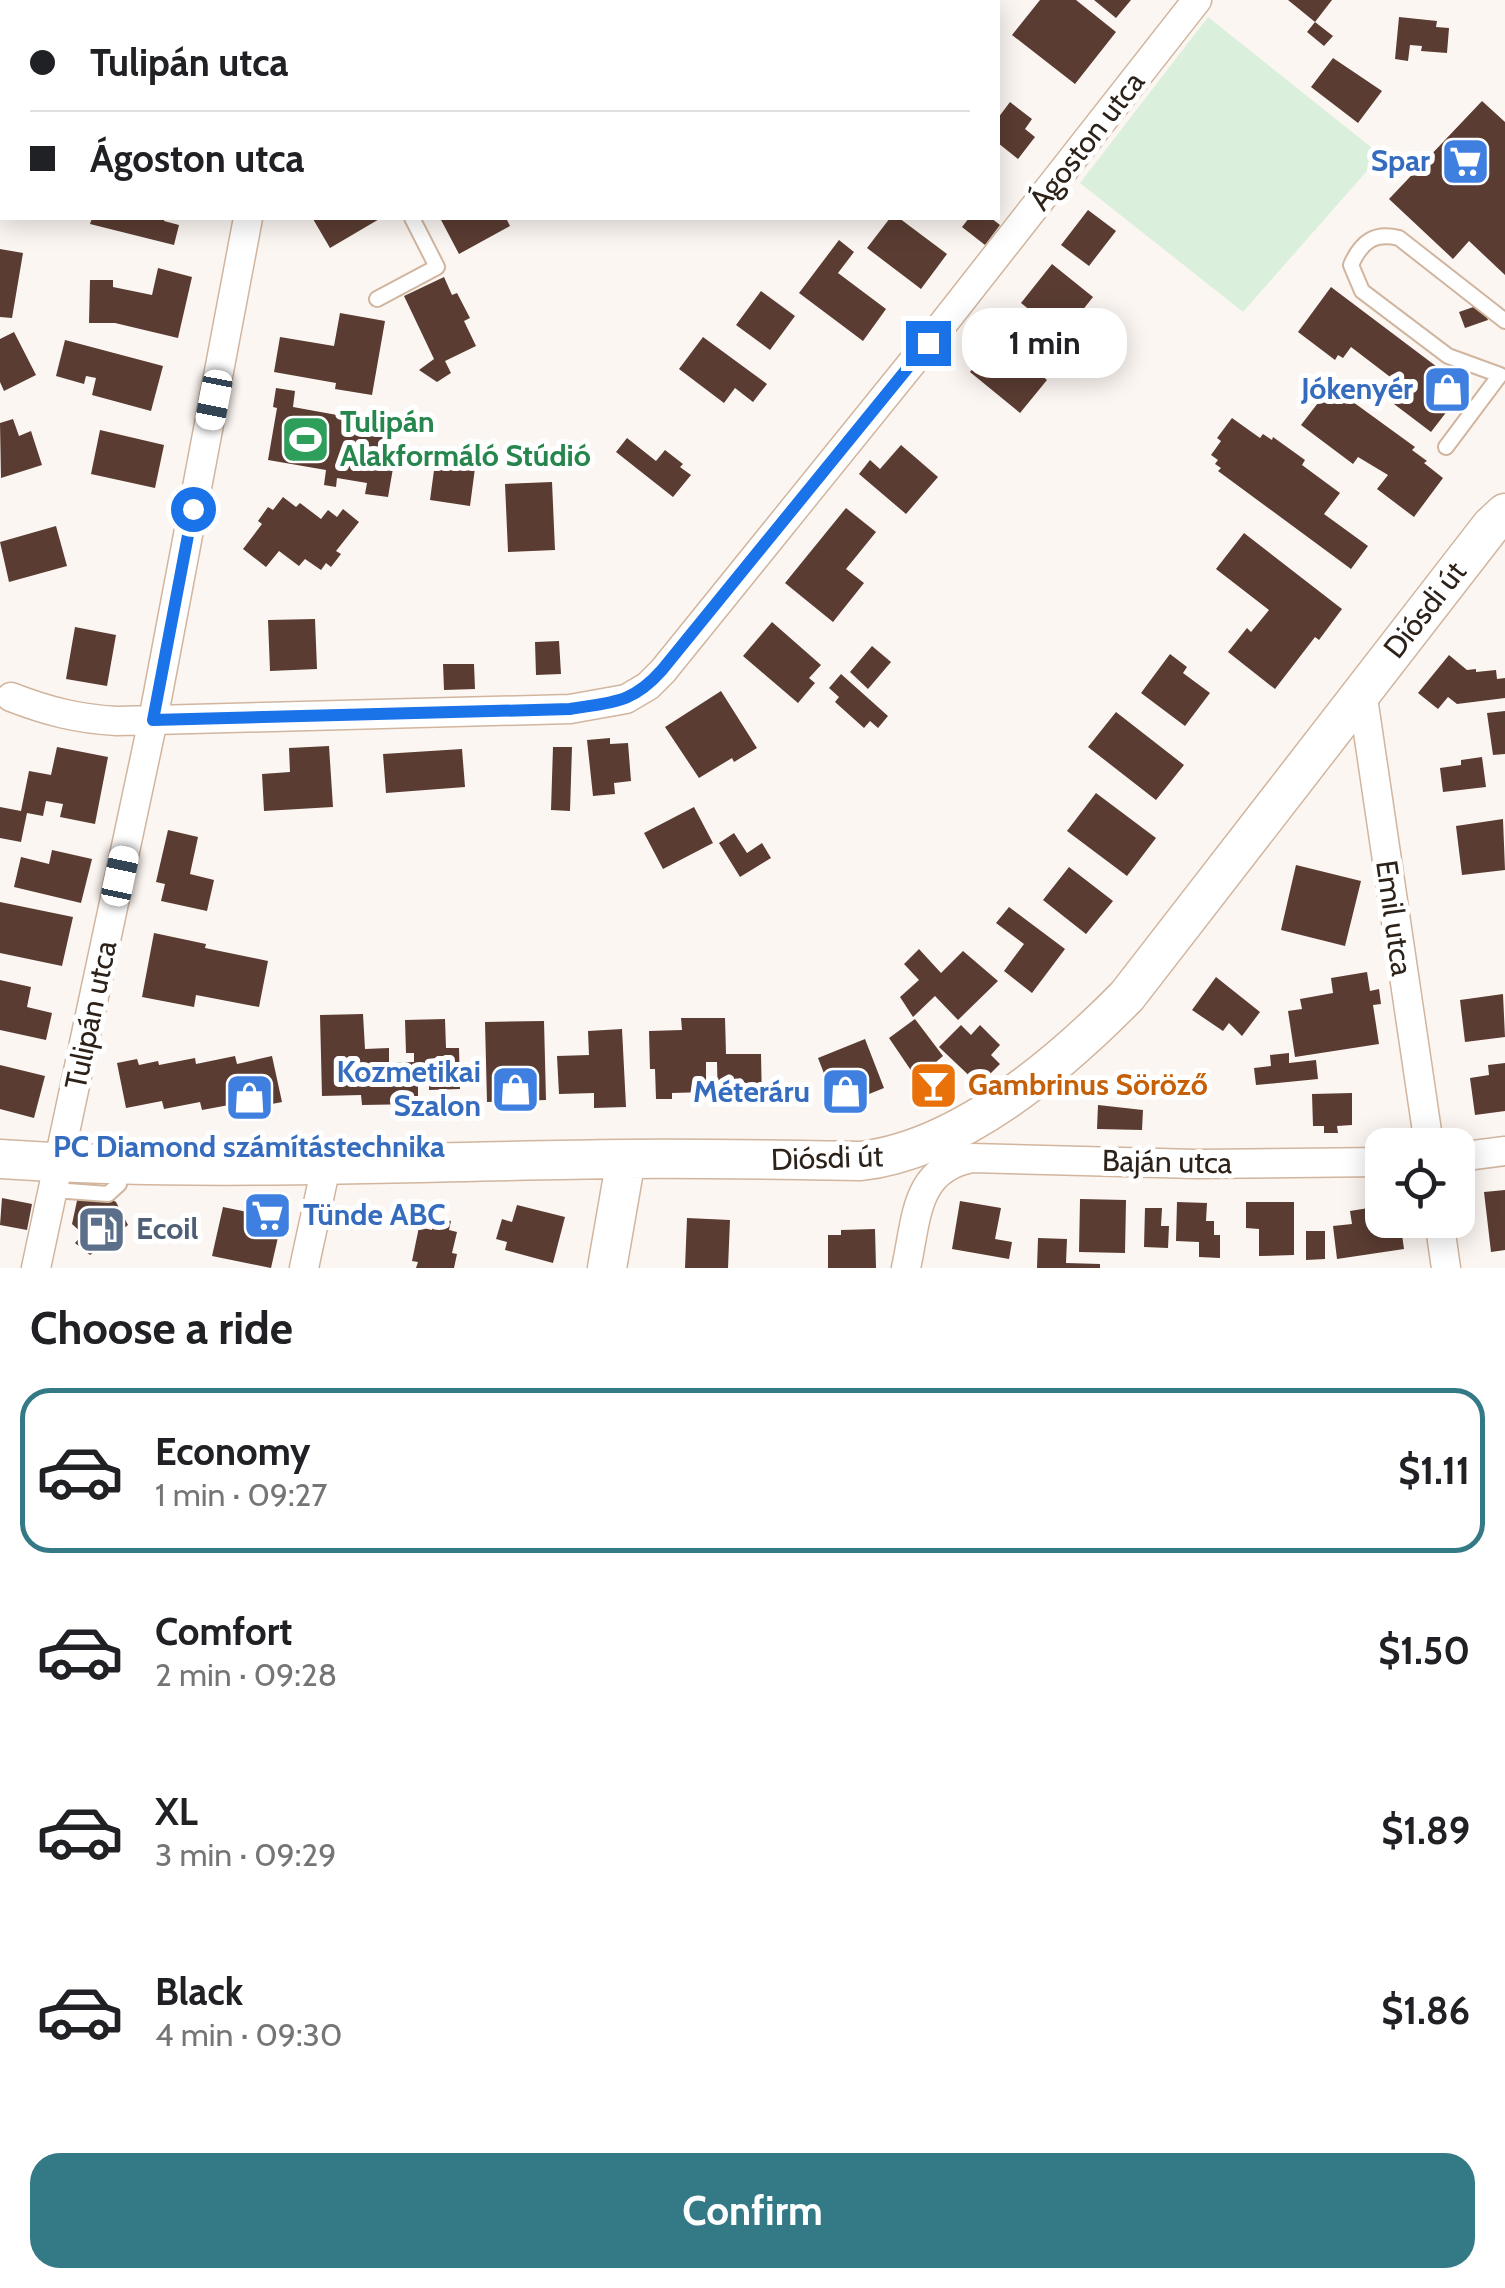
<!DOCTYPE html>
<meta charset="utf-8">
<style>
:root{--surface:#fff;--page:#f2f2f2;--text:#202124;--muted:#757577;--line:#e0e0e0;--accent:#347a86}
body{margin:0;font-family:Cabin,sans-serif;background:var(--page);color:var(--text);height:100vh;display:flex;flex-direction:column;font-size:38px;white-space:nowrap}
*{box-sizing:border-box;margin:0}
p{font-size:32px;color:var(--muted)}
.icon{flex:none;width:55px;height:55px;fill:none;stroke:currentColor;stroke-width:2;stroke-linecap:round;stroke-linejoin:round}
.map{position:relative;height:1268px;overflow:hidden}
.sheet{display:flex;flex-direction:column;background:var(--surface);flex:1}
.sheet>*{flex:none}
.guide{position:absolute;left:0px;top:0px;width:1000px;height:220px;box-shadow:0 5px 25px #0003;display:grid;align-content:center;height:220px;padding:0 30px;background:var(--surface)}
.controls{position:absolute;left:1365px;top:1128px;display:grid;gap:20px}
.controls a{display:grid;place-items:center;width:110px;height:110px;border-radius:20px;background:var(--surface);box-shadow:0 5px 25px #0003;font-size:50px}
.end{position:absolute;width:45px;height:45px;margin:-22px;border:12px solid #1a73e8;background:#fff;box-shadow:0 0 0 5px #fff}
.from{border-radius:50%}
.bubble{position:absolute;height:70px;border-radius:30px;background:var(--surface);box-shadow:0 5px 25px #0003;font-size:32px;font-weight:700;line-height:70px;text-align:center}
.car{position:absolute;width:30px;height:60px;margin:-30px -15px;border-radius:12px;box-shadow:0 0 8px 2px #0007;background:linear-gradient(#fff 24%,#345 0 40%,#fff 0 76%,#345 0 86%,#fff 0)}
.guide b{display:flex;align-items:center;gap:35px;height:95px;font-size:38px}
.guide b+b{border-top:2px solid var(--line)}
.guide i{width:25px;height:25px;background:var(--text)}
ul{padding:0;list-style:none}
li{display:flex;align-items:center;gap:30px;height:165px;margin:0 20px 15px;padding:0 10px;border:5px solid transparent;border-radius:30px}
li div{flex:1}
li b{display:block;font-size:38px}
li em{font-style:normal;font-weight:700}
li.selected{border-color:var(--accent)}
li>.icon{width:90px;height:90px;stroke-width:1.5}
h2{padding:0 30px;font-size:45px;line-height:120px}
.action{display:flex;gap:20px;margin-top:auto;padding:20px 30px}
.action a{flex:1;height:115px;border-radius:30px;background:var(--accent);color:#fff;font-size:40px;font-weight:700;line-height:115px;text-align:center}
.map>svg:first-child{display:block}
.green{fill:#daf0dc}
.building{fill:#5a3c32}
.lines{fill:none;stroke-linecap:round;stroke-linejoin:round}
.lane-casing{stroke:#d1b59e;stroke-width:18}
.street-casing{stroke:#d1b59e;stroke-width:31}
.secondary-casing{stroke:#d1b59e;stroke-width:41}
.lane{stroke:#fff;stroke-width:14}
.street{stroke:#fff;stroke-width:28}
.secondary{stroke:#fff;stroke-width:38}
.route{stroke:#1a73e8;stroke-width:12}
.labels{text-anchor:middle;stroke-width:10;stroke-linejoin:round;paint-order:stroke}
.street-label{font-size:30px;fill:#2d2219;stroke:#fff}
.shop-label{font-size:30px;font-weight:bold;fill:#366cbe;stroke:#fff;text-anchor:end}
.leisure-label{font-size:30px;font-weight:bold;fill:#27864d;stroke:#fff;text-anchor:start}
.food-label{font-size:30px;font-weight:bold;fill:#c56008;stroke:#fff;text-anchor:start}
.service-label{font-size:30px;font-weight:bold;fill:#4e5e75;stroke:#fff;text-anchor:start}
</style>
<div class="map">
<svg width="1505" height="1268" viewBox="0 0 1505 1268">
<rect width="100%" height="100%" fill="#fcf6f2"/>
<path class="green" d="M 1208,17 L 1381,155 L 1243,312 L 1080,183 Z"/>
<path class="building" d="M 1040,0 L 1076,0 L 1116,32 L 1075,84 L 1012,35 Z
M 1094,0 L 1131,0 L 1116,18 Z
M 1288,0 L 1332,0 L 1315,22 Z
M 1399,17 L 1437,21 L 1436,27 L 1449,28 L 1447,53 L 1421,51 L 1422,46 L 1410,45 L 1408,61 L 1395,59 Z
M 1315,22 L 1333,36 L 1324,46 L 1307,32 Z
M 1333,58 L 1382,91 L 1358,123 L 1311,87 Z
M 1482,101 L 1505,122 L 1505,275 L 1469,241 L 1453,259 L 1389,199 Z
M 1010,102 L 1032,119 L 1025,129 L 1035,137 L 1018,159 L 998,143 L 998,118 Z
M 1088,210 L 1116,231 L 1089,266 L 1061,245 Z
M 92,218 L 165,218 L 164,221 L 179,225 L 174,245 L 90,224 Z
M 315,218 L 381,218 L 330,248 L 313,219 Z
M 440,218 L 506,218 L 510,226 L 459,254 Z
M 890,218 L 899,218 L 947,254 L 921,289 L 867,248 Z
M 969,218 L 991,218 L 1000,225 L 985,245 L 962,227 Z
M 839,240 L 854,252 L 838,273 L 886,309 L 863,341 L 799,293 Z
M 0,249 L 23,253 L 12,318 L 0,317 Z
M 1052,264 L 1093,297 L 1062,336 L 1021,303 Z
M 158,268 L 192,277 L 178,338 L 115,323 L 89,323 L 90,280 L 113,280 L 113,287 L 152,295 Z
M 444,277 L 452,295 L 457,293 L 470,318 L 464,321 L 476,346 L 445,361 L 451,373 L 437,382 L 419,370 L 434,359 L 404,296 Z
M 1331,287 L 1465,388 L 1431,432 L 1394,404 L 1398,400 L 1393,396 L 1402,386 L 1351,347 L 1343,358 L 1338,355 L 1335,360 L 1298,332 Z
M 761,291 L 795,316 L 770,350 L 736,325 Z
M 1482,304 L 1488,320 L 1465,328 L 1459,312 Z
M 340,313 L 385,321 L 372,395 L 335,389 L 336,383 L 274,372 L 280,337 L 334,346 Z
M 1005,328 L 1049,363 L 1040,374 L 1047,380 L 1020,413 L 970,372 Z
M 14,332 L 36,375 L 4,391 L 0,382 L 0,339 Z
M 703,337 L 767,384 L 753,402 L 735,388 L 724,403 L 679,369 Z
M 65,340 L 163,366 L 151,411 L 92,395 L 96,378 L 86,376 L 84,384 L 56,376 Z
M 1331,386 L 1415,447 L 1412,450 L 1427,461 L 1424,463 L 1443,478 L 1414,517 L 1377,489 L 1388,475 L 1358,457 L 1353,464 L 1301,425 Z
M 276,388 L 295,391 L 293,407 L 348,417 L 346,427 L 392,435 L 389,456 L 395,457 L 388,497 L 365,494 L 367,483 L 337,478 L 336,487 L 324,485 L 326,470 L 268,460 L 277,408 L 273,407 Z
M 1232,418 L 1260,438 L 1263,434 L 1272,440 L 1273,437 L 1305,460 L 1302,465 L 1340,493 L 1324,514 L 1368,546 L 1351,569 L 1218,471 L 1221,468 L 1215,464 L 1218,460 L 1211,455 L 1221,441 L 1217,438 Z
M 13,419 L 19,436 L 31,431 L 42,465 L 1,478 L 0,423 Z
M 100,430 L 164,445 L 155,488 L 91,474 Z
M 627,438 L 656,461 L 665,450 L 683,464 L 680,467 L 691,475 L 673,497 L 616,452 Z
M 901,445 L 938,477 L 906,514 L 859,474 L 870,460 L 880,469 Z
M 437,448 L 477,453 L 470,506 L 430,500 Z
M 552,482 L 555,550 L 508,552 L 505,484 Z
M 283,497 L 296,507 L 300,503 L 321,519 L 328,510 L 337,517 L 343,509 L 359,522 L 336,551 L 341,554 L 331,567 L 326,563 L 321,570 L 305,559 L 299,566 L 279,551 L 266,567 L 243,549 L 262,524 L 258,521 L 268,507 L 273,510 Z
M 846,508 L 876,532 L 846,569 L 864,583 L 833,622 L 785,583 Z
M 56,526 L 67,566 L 9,582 L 0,542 Z
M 1244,533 L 1342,609 L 1319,640 L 1315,637 L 1275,689 L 1228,652 L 1247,628 L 1251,632 L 1269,610 L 1216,569 Z
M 315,619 L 317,669 L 270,671 L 268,620 Z
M 772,622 L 821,665 L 809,678 L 815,683 L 798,703 L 743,656 Z
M 75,627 L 116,635 L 107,686 L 66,679 Z
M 559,641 L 561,674 L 536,675 L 535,642 Z
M 872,646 L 891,662 L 868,689 L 850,672 Z
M 1170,654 L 1187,667 L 1183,673 L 1210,693 L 1185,726 L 1141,693 Z
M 1449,655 L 1467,670 L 1476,669 L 1476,672 L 1496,670 L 1497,679 L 1505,678 L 1505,698 L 1457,704 L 1448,697 L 1438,709 L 1418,693 Z
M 443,664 L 474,664 L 475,689 L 444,690 Z
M 841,674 L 888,716 L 878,728 L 870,721 L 864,728 L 835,702 L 839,697 L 829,688 Z
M 721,691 L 757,748 L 734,762 L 732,758 L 699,778 L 665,727 Z
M 1505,711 L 1505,754 L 1493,755 L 1487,713 Z
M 1116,712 L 1184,765 L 1156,800 L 1088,747 Z
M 610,738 L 610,744 L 628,743 L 631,781 L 614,783 L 615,794 L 593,796 L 587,740 Z
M 329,746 L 333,807 L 264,811 L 262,774 L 290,772 L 289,748 Z
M 57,747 L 108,757 L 95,824 L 60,817 L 63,804 L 46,801 L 43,816 L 27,813 L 21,842 L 0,838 L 0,807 L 21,811 L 29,771 L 51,775 Z
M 553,747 L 572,747 L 570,811 L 551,810 Z
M 462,749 L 465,787 L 386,793 L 383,754 Z
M 1482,757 L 1486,787 L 1443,792 L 1440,768 L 1461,765 L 1461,760 Z
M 1096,793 L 1156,838 L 1127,876 L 1067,831 Z
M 694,807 L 713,843 L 663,869 L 644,833 Z
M 1503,819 L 1505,870 L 1462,875 L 1456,826 Z
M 168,830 L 198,837 L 190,874 L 214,880 L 207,911 L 161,901 L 165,884 L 156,882 Z
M 734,833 L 747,853 L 762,843 L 771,858 L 740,877 L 719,843 Z
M 52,850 L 92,859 L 81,903 L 14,887 L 21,857 L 49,864 Z
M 1296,865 L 1361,881 L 1345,946 L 1281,930 Z
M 1069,867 L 1113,901 L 1086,934 L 1043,900 Z
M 0,902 L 73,917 L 62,966 L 0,953 Z
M 1009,907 L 1065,949 L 1032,993 L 1004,971 L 1024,944 L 996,923 Z
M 154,933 L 206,944 L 205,948 L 268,961 L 259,1007 L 196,995 L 194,1007 L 142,997 Z
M 919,949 L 941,973 L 963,951 L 998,981 L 958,1020 L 935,996 L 913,1017 L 900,997 L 919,980 L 904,964 Z
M 1367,972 L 1370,991 L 1379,989 L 1381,1004 L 1373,1005 L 1379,1044 L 1295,1057 L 1288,1011 L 1302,1009 L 1300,999 L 1333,993 L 1331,978 Z
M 1216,977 L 1260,1012 L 1242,1036 L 1229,1023 L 1223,1031 L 1192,1010 Z
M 0,980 L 31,987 L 27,1007 L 52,1013 L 46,1040 L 0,1030 Z
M 1503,994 L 1505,1037 L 1465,1042 L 1460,1000 Z
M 363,1014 L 365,1049 L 389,1048 L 389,1063 L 414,1062 L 414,1053 L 406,1053 L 405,1020 L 445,1019 L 446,1048 L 459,1048 L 460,1089 L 429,1090 L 429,1083 L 418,1084 L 418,1104 L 362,1105 L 361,1095 L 322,1096 L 320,1015 Z
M 681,1018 L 725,1018 L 726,1054 L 761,1054 L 762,1104 L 718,1105 L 717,1062 L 706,1062 L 706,1092 L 672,1093 L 672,1099 L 656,1099 L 655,1069 L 650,1069 L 649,1031 L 682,1030 Z
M 915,1019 L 943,1056 L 936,1062 L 944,1073 L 939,1076 L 946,1087 L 929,1097 L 889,1038 Z
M 544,1021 L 546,1100 L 487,1102 L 485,1022 Z
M 961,1025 L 971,1035 L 980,1025 L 1000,1045 L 991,1055 L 1000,1064 L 979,1085 L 939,1047 Z
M 622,1029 L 626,1107 L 594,1108 L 594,1093 L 559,1094 L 557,1056 L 589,1055 L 588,1031 Z
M 865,1039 L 884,1088 L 837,1107 L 818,1058 Z
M 1289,1053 L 1289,1063 L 1316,1060 L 1318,1079 L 1256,1085 L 1254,1068 L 1271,1066 L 1270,1055 Z
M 235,1056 L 237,1064 L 272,1056 L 282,1102 L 242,1110 L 240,1103 L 202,1110 L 200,1102 L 164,1109 L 162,1101 L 126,1108 L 117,1063 L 137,1059 L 139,1065 L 158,1061 L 159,1065 L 195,1058 L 196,1064 Z
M 1505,1063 L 1505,1111 L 1475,1115 L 1470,1078 L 1489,1075 L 1488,1065 Z
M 0,1065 L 45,1076 L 34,1118 L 0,1109 Z
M 1352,1093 L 1352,1125 L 1337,1126 L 1338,1133 L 1324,1133 L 1324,1126 L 1313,1126 L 1312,1094 Z
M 1098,1105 L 1143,1110 L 1142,1130 L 1097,1129 Z
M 1505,1190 L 1505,1250 L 1491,1252 L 1484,1192 Z
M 78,1196 L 109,1198 L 116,1202 L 128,1225 L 90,1255 L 75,1243 L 83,1234 L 72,1224 Z
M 2,1198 L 32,1204 L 27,1230 L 0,1225 Z
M 1080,1199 L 1126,1200 L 1125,1253 L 1079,1252 Z
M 960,1201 L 1001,1208 L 995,1239 L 1012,1242 L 1009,1259 L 952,1249 Z
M 1177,1202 L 1207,1203 L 1206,1221 L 1214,1221 L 1214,1235 L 1220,1235 L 1220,1258 L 1199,1257 L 1199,1242 L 1176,1241 Z
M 1246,1202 L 1294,1202 L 1294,1255 L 1259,1256 L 1259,1229 L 1246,1228 Z
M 517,1205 L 565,1217 L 553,1263 L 505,1250 L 507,1242 L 496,1239 L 502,1219 L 512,1222 Z
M 1381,1206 L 1382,1220 L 1400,1220 L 1404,1249 L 1337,1259 L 1333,1226 L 1352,1224 L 1350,1211 Z
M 223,1207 L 257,1214 L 254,1227 L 279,1233 L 271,1268 L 212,1256 Z
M 1145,1208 L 1162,1208 L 1161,1226 L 1169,1226 L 1168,1248 L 1144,1247 Z
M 435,1218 L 451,1221 L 449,1230 L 457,1232 L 452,1253 L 457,1254 L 454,1268 L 416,1268 L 418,1262 L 412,1261 L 419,1227 L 432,1230 Z
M 687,1218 L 730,1220 L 728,1268 L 685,1268 Z
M 875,1229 L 876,1268 L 828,1268 L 828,1235 L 841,1235 L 841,1230 Z
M 1306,1231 L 1325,1231 L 1325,1259 L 1306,1260 Z
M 1038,1238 L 1067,1239 L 1066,1263 L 1100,1264 L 1100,1268 L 1037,1268 Z"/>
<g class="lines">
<defs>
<path id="lane" d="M 377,299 L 437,267 L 412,218
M 1446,447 L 1500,375 L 1448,356 L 1362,291 L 1351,265 C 1361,242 1374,232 1399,238 L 1505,321
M 54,1190 L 108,1194 L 119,1184 L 123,1166"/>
<path id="street" d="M 288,2 L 288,0
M 621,2 L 623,0
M 1362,691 L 1429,1145
M 11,697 C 47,711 78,719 117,721 L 570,709 L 626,699 L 648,686 L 663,671 L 928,343 L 1197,0
M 1458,1157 L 1505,1151
M 1439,1220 L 1446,1268
M 36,1268 L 153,720 L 248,218
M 304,1268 L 326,1166
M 906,1268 C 917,1219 914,1169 972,1158 L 1197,1164 L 1382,1162"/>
<path id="secondary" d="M 0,1159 C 208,1173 416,1161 625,1159 C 703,1158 782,1160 861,1161 C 961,1149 1058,1066 1127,996 L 1491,526 L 1505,513
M 607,1268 L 626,1159"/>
</defs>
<use href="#lane" class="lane-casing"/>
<use href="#street" class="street-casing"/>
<use href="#secondary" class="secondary-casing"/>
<use href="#lane" class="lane"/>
<use href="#street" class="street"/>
<use href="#secondary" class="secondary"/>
</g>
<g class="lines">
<path class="route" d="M 193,509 L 153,720 L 570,709 C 612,702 632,704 662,670 L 928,343"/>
</g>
<defs>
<symbol id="supermarket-square" viewBox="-11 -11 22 22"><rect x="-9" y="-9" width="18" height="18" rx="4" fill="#3f7fe0" stroke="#fff"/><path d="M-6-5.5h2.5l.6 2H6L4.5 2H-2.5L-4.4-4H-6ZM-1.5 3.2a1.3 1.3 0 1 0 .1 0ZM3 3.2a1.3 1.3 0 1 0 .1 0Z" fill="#fff"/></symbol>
<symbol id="shop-square" viewBox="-11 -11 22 22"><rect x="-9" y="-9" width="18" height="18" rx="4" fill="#3f7fe0" stroke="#fff"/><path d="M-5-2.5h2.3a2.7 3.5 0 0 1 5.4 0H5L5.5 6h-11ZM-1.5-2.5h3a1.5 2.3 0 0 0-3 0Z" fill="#fff"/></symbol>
<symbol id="stadium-square" viewBox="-11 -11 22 22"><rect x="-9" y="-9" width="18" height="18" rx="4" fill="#2e9e5b" stroke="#fff"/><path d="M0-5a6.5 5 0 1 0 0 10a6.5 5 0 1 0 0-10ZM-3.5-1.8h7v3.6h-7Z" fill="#fff"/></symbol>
<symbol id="bar-square" viewBox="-11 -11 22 22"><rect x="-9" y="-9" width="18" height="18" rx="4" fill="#e8710a" stroke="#fff"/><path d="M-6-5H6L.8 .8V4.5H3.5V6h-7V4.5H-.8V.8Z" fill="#fff"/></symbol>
<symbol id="fuel-square" viewBox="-11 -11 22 22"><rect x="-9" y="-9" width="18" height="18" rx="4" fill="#5c6f8a" stroke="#fff"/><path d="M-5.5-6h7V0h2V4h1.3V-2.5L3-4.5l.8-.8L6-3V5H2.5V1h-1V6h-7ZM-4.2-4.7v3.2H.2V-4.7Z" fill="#fff"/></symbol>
</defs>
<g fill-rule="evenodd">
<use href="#supermarket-square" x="1438" y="134" width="55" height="55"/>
<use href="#shop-square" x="1420" y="362" width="55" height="55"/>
<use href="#stadium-square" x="278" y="412" width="55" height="55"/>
<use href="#bar-square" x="906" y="1058" width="55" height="55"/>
<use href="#shop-square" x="488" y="1062" width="55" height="55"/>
<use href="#shop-square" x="818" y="1064" width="55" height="55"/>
<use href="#shop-square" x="222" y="1070" width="55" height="55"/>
<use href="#supermarket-square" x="240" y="1188" width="55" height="55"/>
<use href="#fuel-square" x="74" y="1202" width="55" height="55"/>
</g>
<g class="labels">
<g class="street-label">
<text transform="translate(1087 141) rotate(-52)" y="10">Ágoston utca</text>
<text transform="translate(1425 610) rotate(-52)" y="10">Diósdi út</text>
<text transform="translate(1394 918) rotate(82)" y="10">Emil utca</text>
<text transform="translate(91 1015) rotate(-78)" y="10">Tulipán utca</text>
<text transform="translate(827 1158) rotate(-2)" y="10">Diósdi út</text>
<text transform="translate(1167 1162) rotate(1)" y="10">Baján utca</text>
</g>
<g class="shop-label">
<text x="1430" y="171">Spar</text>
<text x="1413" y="399">Jókenyér</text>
<text x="481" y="1082">Kozmetikai<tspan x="481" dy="34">Szalon</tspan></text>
<text x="810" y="1102">Méteráru</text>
<text x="249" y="1157" text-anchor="middle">PC Diamond számítástechnika</text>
<text x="303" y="1225" text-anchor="start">Tünde ABC</text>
</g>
<g class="leisure-label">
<text x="340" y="432">Tulipán<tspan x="340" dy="34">Alakformáló Stúdió</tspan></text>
</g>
<g class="food-label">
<text x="968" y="1095">Gambrinus Söröző</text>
</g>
<g class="service-label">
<text x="136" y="1239">Ecoil</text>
</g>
</g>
</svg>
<div class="controls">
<a><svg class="icon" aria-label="locate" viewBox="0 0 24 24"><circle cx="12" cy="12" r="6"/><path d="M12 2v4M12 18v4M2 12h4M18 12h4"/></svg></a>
</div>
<i class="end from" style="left:193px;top:509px"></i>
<i class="end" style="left:928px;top:343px"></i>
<div class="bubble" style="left:962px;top:308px;width:165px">1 min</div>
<i class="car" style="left:214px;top:400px;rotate:191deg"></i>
<i class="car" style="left:120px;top:876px;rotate:12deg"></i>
<div class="guide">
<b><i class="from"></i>Tulipán utca</b>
<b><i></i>Ágoston utca</b>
</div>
</div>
<section class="sheet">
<h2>Choose a ride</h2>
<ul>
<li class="selected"><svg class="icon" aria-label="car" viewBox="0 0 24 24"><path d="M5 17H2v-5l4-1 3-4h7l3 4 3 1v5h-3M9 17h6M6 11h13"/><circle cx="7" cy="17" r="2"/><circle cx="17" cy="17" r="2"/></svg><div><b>Economy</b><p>1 min · 09:27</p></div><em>$1.11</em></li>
<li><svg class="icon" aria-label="car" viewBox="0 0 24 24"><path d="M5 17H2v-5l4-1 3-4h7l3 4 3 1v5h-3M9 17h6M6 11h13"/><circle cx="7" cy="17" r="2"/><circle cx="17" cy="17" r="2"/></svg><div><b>Comfort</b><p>2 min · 09:28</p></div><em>$1.50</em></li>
<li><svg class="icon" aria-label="car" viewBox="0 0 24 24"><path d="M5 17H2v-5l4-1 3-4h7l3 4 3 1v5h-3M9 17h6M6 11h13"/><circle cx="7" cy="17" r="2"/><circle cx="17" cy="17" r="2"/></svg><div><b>XL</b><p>3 min · 09:29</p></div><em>$1.89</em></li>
<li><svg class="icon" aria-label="car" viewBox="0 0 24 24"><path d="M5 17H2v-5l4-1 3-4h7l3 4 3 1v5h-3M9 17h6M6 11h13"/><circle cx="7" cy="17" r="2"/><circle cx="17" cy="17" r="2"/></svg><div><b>Black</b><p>4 min · 09:30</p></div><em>$1.86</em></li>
</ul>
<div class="action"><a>Confirm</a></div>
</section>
